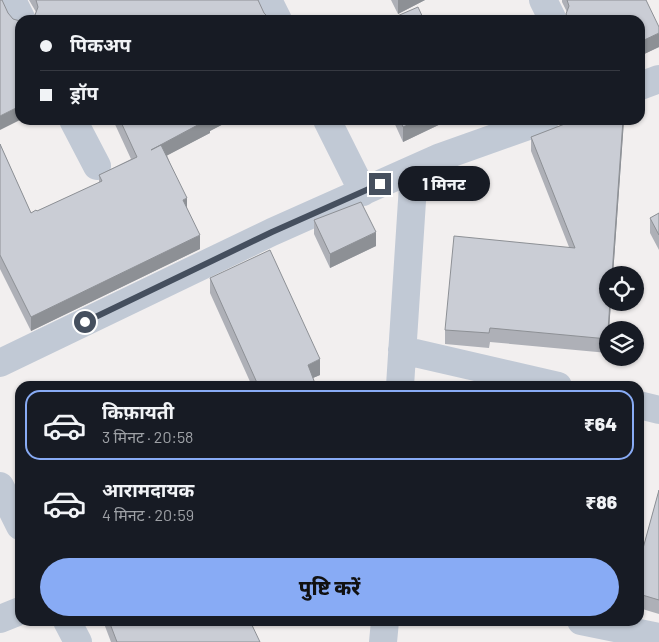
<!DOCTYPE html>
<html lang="hi">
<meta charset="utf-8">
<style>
:root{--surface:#171b24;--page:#20242c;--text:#f1f3f6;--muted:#9ea1a6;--line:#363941;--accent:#88abf5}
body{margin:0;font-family:Barlow,"Noto Sans Devanagari",sans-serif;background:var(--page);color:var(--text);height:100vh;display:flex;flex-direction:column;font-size:19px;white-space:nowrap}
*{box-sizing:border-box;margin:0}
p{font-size:16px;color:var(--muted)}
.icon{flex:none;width:28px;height:28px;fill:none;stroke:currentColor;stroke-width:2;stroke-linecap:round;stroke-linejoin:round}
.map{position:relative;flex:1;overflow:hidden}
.panel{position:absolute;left:15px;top:381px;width:629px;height:245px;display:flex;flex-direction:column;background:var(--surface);border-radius:15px;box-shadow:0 1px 4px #0004}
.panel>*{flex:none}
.banner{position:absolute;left:15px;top:15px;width:630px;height:110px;border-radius:15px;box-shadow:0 1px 4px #0004;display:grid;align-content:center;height:110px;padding:0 25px;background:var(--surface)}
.buttons{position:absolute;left:599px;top:266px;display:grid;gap:10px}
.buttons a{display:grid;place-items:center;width:45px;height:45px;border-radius:50%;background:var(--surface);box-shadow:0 1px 4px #0004;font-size:25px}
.end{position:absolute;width:22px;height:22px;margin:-11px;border:6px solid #454f5e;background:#fff;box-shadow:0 0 0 2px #fff}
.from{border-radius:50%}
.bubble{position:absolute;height:35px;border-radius:18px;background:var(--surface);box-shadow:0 1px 4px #0004;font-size:16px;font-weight:800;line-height:35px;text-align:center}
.banner b{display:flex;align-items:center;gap:18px;height:48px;font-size:19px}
.banner b+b{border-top:1px solid var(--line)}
.banner i{width:12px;height:12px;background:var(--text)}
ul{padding:9px 0 0;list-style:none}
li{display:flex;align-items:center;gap:15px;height:70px;margin:0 10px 8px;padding:0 15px;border:2px solid transparent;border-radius:15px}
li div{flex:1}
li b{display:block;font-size:19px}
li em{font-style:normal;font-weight:800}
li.on{border-color:var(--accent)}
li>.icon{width:45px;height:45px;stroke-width:1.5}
.action{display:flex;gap:10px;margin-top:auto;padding:10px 25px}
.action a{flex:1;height:58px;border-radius:30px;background:var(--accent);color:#111;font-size:20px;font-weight:800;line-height:58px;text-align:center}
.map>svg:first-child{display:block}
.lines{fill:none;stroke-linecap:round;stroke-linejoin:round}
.street{stroke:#c1c9d5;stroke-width:28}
.wall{fill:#aeb0b7}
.shaded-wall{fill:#8d9095}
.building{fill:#cacdd5;stroke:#8d9095}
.route{stroke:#454f5e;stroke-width:6}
</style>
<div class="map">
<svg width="659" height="642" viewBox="0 0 659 642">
<rect width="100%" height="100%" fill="#f2efef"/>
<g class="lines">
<path class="street" d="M 12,0 L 22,20
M 268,0 L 278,20
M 543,0 L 553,20
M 640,86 L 659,79
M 73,120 L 97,166
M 327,120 L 363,192
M 402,350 L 558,386
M 0,363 L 272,232 L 438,158 L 545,120
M 400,386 L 414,170
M 639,405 L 659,410
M 0,486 L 20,526
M 0,619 L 20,611
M 67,621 L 78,642
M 581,621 L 659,637
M 383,642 L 385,621"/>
</g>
<path class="wall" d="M 29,0 L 258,0 L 264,13 L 35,15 L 36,12 Z
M 391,0 L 425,0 L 398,14 Z
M 562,0 L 646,0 L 659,47 L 640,56 L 640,20 L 566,20 L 567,12 L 562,2 Z
M 113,120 L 231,120 L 210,131 L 210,133 L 167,155 L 187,209 L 200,249 L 31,331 L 0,269 L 0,144 L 31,213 L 37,211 L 99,183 L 99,175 L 131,159 Z
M 393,120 L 449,120 L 403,142 Z
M 575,120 L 624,120 L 613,275 L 608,275 L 608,302 L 611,302 L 609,330 L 608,330 L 608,353 L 490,342 L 489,348 L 445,344 L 445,330 L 569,247 L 531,151 L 531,137 Z
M 659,213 L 659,250 L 650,233 L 650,218 Z
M 314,220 L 376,246 L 330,268 L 314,234 Z
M 210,278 L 320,375 L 313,378 L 316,386 L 252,386 L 210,293 Z
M 659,490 L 659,614 L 639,608 L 639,563 Z
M 103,621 L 242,621 L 243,625 L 260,642 L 111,642 Z"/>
<path class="shaded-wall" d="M 398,0 L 425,0 L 398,14 Z
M 659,33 L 659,47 L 640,56 L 640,42 Z
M 20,106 L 20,120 L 0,130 L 0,116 Z
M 207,120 L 231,120 L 210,131 L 210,133 L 151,164 L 151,150 Z
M 419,120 L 449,120 L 403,142 L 403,127 Z
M 623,120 L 624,120 L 613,275 L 612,275 Z
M 187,198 L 187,212 L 183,200 Z
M 376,232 L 376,246 L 330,268 L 330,254 Z
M 200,235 L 200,249 L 31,331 L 31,317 Z
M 610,302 L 611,302 L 609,330 L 608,330 Z
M 320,359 L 320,375 L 308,380 L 308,365 Z"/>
<path class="building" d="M 0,0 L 2,0 L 8,13 L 13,19 L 20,21 L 20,106 L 0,116 Z
M 36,0 L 258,0 L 264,13 L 271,20 L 29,20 L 35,15 L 38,7 Z
M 567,0 L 646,0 L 659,27 L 659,33 L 640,42 L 640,20 L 569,20 L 566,14 L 569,6 Z
M 418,7 L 424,20 L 388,20 Z
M 120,120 L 207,120 L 151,150 L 161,145 L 187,198 L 183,200 L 200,235 L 31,317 L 0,255 L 0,144 L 31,213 L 36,210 L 37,211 L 102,181 L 99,175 L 137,157 Z
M 400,120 L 419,120 L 403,127 Z
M 575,120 L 623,120 L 612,275 L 608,275 L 608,302 L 610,302 L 608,330 L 608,339 L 490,328 L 489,333 L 445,330 L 454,236 L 575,248 L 531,137 Z
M 361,202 L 376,232 L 330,254 L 314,220 Z
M 659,213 L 659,235 L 650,218 Z
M 270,250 L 320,359 L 308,365 L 316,386 L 256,386 L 258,385 L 210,278 Z
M 659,490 L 659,600 L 639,594 L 639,563 Z
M 109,621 L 242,621 L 243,625 L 250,621 L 260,642 L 117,642 Z"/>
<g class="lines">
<path class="route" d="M 85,322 L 272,232 L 380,184"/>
</g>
</svg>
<div class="buttons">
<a><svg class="icon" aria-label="locate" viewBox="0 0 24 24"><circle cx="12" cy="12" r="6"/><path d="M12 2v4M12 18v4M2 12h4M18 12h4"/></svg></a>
<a><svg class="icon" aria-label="layers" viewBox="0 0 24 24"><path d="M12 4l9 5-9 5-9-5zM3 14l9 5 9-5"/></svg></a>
</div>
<i class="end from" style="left:85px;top:322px"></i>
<i class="end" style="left:380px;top:184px"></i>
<div class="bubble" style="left:398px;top:166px;width:92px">1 मिनट</div>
<div class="banner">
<b><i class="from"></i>पिकअप</b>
<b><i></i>ड्रॉप</b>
</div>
<section class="panel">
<ul>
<li class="on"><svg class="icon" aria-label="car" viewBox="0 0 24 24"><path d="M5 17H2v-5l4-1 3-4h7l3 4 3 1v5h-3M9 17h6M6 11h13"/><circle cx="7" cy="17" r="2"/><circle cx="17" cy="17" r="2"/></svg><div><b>किफ़ायती</b><p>3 मिनट · 20:58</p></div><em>₹64</em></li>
<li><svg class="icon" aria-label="car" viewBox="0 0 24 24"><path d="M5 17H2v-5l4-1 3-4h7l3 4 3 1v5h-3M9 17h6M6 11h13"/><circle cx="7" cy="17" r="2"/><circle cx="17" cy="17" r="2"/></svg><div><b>आरामदायक</b><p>4 मिनट · 20:59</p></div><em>₹86</em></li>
</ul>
<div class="action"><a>पुष्टि करें</a></div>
</section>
</div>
